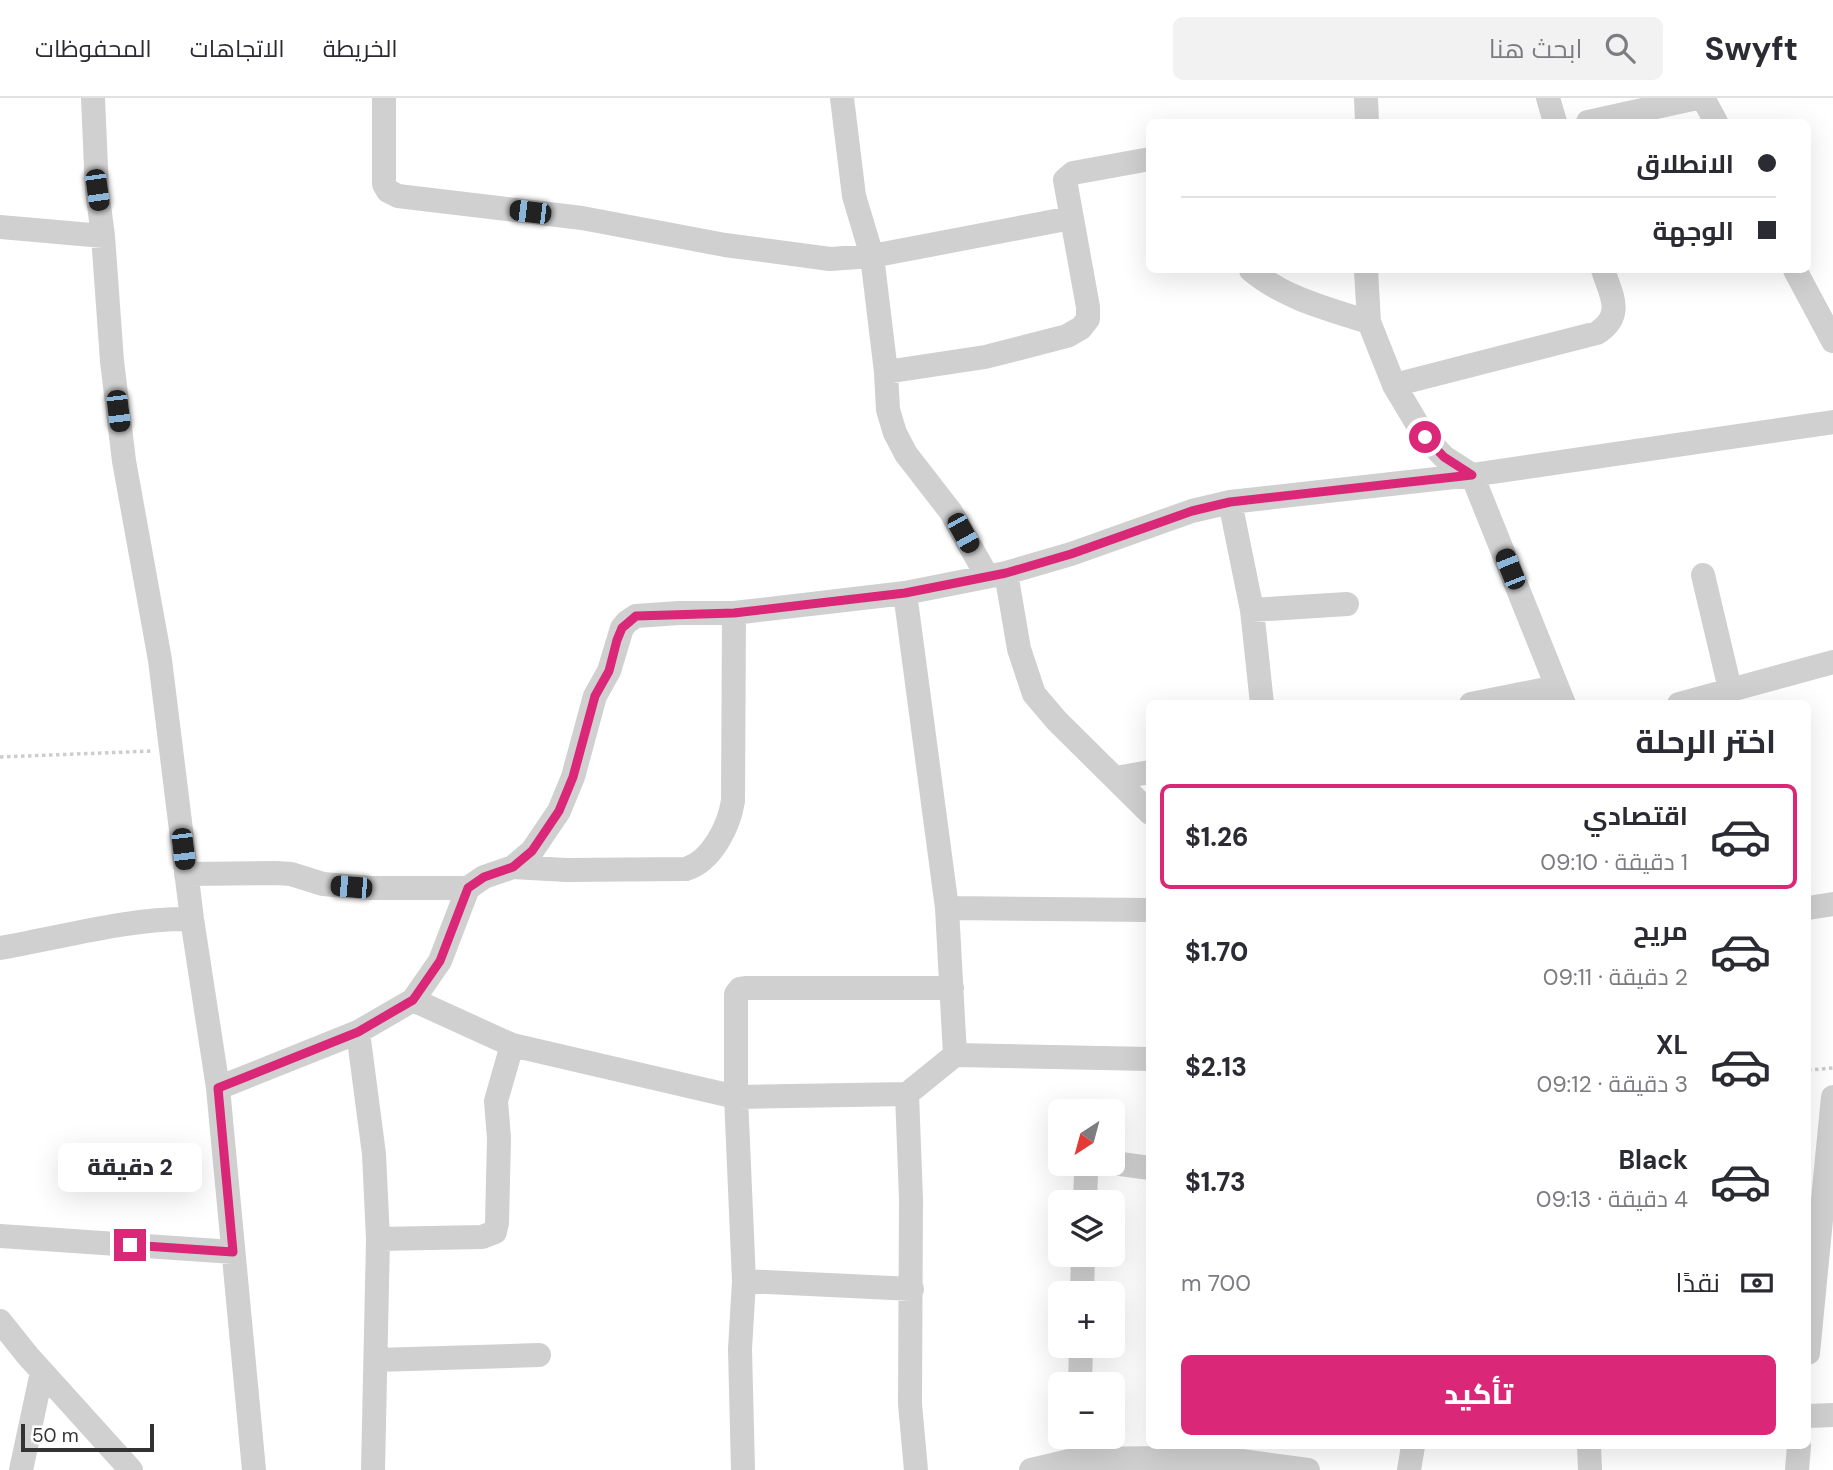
<!DOCTYPE html>
<html lang="ar">
<meta charset="utf-8">
<style>
:root{--surface:#fff;--page:#f2f2f3;--text:#2b2b33;--muted:#7c7c81;--line:#e1e1e2;--accent:#db2777}
body{margin:0;font-family:"DM Sans",Cairo,sans-serif;background:var(--page);color:var(--text);direction:rtl;height:100vh;display:flex;flex-direction:column;font-size:26px;white-space:nowrap}
*{box-sizing:border-box;margin:0}
p{font-size:23px;color:var(--muted)}
.icon{flex:none;width:38px;height:38px;fill:none;stroke:currentColor;stroke-width:2;stroke-linecap:round;stroke-linejoin:round}
.map{position:relative;flex:1;overflow:hidden;direction:ltr}
.details{position:absolute;left:1146px;top:602px;width:665px;height:749px;display:flex;flex-direction:column;background:var(--surface);border-radius:10px;box-shadow:0 7px 28px #0002;direction:rtl}
.details>*{flex:none}
.hud{position:absolute;left:1146px;top:21px;width:665px;height:154px;border-radius:10px;box-shadow:0 7px 28px #0002;direction:rtl;display:grid;align-content:center;height:154px;padding:0 35px;background:var(--surface)}
.needle{width:46px;rotate:216deg}
.controls{position:absolute;left:1048px;top:1001px;display:grid;gap:14px}
.controls a{display:grid;place-items:center;width:77px;height:77px;border-radius:10px;background:var(--surface);box-shadow:0 7px 28px #0002;font-size:35px}
.scale{position:absolute;left:21px;bottom:18px;width:133px;box-sizing:border-box;padding-left:7px;border:4px solid #333;border-top:0;font-size:19px;line-height:24px;white-space:nowrap;color:#333;-webkit-text-stroke:5px #fff;paint-order:stroke}
.end{position:absolute;width:32px;height:32px;margin:-16px;border:9px solid #db2777;background:#fff;box-shadow:0 0 0 4px #fff}
.from{border-radius:50%}
.bubble{position:absolute;height:49px;border-radius:10px;background:var(--surface);box-shadow:0 7px 28px #0002;font-size:23px;font-weight:800;line-height:49px;text-align:center;direction:rtl}
.car{position:absolute;width:21px;height:42px;margin:-21px -10px;border-radius:9px;box-shadow:0 0 5px 2px #0007;background:linear-gradient(#222 24%,#8ab4d8 0 40%,#222 0 76%,#8ab4d8 0 86%,#222 0)}
.hud b{display:flex;align-items:center;gap:24px;height:66px;font-size:26px}
.hud b+b{border-top:2px solid var(--line)}
.hud i{width:18px;height:18px;background:var(--text)}
ul{padding:0;list-style:none}
li{display:flex;align-items:center;gap:21px;height:105px;margin:0 14px 10px;padding:0 21px;border:4px solid transparent;border-radius:10px}
li div{flex:1}
li b{display:block;font-size:26px}
li em{font-style:normal;font-weight:800}
li.active{border-color:var(--accent)}
li>.icon{width:63px;height:63px;stroke-width:1.5}
h2{padding:0 35px;font-size:32px;line-height:84px}
.pay{display:flex;align-items:center;gap:18px;height:77px;padding:0 35px;font-size:26px}
.pay p{margin-inline-start:auto}
.cta{display:flex;gap:14px;margin-top:auto;padding:14px 35px}
.cta a{flex:1;height:80px;border-radius:10px;background:var(--accent);color:#fff;font-size:28px;font-weight:800;line-height:80px;text-align:center}
header{display:flex;align-items:center;gap:42px;box-sizing:border-box;height:98px;padding:0 35px;background:var(--surface);border-bottom:2px solid var(--line)}
header strong{font-size:33px}
nav{display:flex;gap:38px;margin-inline-start:auto;font-size:24px}
.search{width:490px;height:63px;background:var(--page);display:flex;align-items:center;gap:18px;box-sizing:border-box;padding:0 24px;border-radius:10px;color:var(--muted);font-size:26px}
.map>svg:first-child{display:block}
.lines{fill:none;stroke-linecap:round;stroke-linejoin:round}
.path{stroke:#cdcdcd;stroke-width:3.5;stroke-dasharray:3.5 3.5;stroke-linecap:butt}
.minor{stroke:#d0d0d0;stroke-width:24}
.route{stroke:#db2777;stroke-width:9}
</style>
<header>
<strong>Swyft</strong>
<div class="search"><svg class="icon" aria-label="search" viewBox="0 0 24 24"><circle cx="10" cy="10" r="6"/><path d="M15 15l6 6"/></svg>ابحث هنا</div>
<nav><a>الخريطة</a><a>الاتجاهات</a><a>المحفوظات</a></nav>
</header>
<div class="map">
<svg width="1833" height="1372" viewBox="0 0 1833 1372">
<rect width="100%" height="100%" fill="#fff"/>
<g class="lines">
<path class="path" d="M 0,659 L 152,653
M 1808,972 L 1833,970"/>
<path class="minor" d="M 93,0 L 97,92 L 103,138 L 112,263 L 124,363 L 160,562 L 192,821 L 218,990 L 254,1372
M 384,0 L 384,86 L 388,93 L 398,98 L 582,120 L 725,147 L 830,161 L 872,158 L 1071,120
M 842,0 L 854,98 L 872,158 L 886,274 L 888,312 L 895,335 L 906,356 L 951,414 L 987,478
M 1366,0 L 1367,24
M 1548,0 L 1555,24
M 1703,0 L 1716,24
M 1588,24 L 1697,0
M 0,129 L 103,138
M 1251,172 C 1284,200 1328,211 1369,224
M 1366,172 L 1369,224 L 1394,287 L 1425,339 L 1444,359 L 1472,377 L 1564,606
M 1795,172 L 1833,243
M 886,274 L 985,259 L 1067,238 L 1081,230 L 1088,221 L 1088,209 L 1065,82 L 1073,75 L 1150,61
M 1394,287 L 1597,235 C 1625,217 1611,197 1603,172
M 1230,404 L 1252,512 L 1262,606
M 1006,475 L 1019,551 L 1034,596 L 1057,623 L 1150,715
M 1703,477 L 1730,591
M 905,495 L 947,810 L 955,957 L 907,996 L 911,1101 L 910,1306 L 916,1372
M 1252,512 L 1347,506
M 1471,606 L 1556,589
M 1679,606 L 1833,564
M 1116,680 L 1150,674
M 513,769 L 566,772 L 686,771 C 712,763 729,728 733,703 L 734,515
M 186,776 L 276,775 L 291,776 L 323,786 L 371,790 L 468,790
M 947,810 L 1150,812
M 1808,810 L 1833,806
M 0,850 C 64,839 127,820 192,821
M 413,902 L 512,947 L 736,999 L 907,996
M 358,934 L 374,1056 L 378,1141 L 373,1372
M 955,957 L 1150,961
M 218,990 L 358,934 L 413,902 L 440,863 L 468,790 L 484,779 L 513,769 L 532,753 L 559,713 L 573,679 L 595,598 L 609,573 L 622,530 L 627,524 L 636,518 L 679,515 L 734,515 L 905,495 L 1006,475 L 1071,456 L 1192,413 L 1230,404 L 1472,377 L 1833,324
M 1113,1065 L 1150,1070
M 1085,1104 L 1086,1075 L 1089,1066
M 0,1138 L 233,1154
M 378,1141 L 482,1139 L 495,1134 L 497,1125 L 499,1040 L 496,1003 L 512,947
M 744,1183 L 912,1191
M 1082,1195 L 1083,1157
M 0,1223 L 28,1258 L 131,1372
M 1808,1255 L 1833,999
M 376,1262 L 539,1257
M 1080,1286 L 1081,1248
M 1808,1318 L 1833,1317
M 1589,1348 L 1590,1372
M 21,1372 L 42,1274
M 743,1372 L 740,1251 L 744,1183 L 736,999 L 736,896 L 740,891 L 747,890 L 952,890
M 1031,1372 L 1078,1361 L 1165,1360 L 1227,1361 L 1308,1372
M 1409,1372 L 1413,1348
M 1797,1372 L 1799,1348"/>
</g>
<g class="lines">
<path class="route" d="M 130,1147 L 233,1154 L 218,990 L 358,934 L 413,902 L 440,863 L 468,790 L 484,779 L 513,769 L 532,753 L 559,713 L 573,679 L 595,598 L 609,573 L 617,542 L 622,530 L 636,518 L 734,515 L 905,495 L 1006,475 L 1071,456 L 1192,413 L 1230,404 L 1472,377 L 1444,359 L 1425,339"/>
</g>
</svg>
<div class="controls">
<a><svg class="needle" viewBox="-14 -14 28 28"><path d="M0-13l5 13h-10z" fill="#e53935"/><path d="M0 13l5-13h-10z" fill="#7c7c81"/></svg></a>
<a><svg class="icon" aria-label="layers" viewBox="0 0 24 24"><path d="M12 4l9 5-9 5-9-5zM3 14l9 5 9-5"/></svg></a>
<a>+</a>
<a>−</a>
</div>
<div class="scale">50 m</div>
<i class="end from" style="left:1425px;top:339px"></i>
<i class="end" style="left:130px;top:1147px"></i>
<div class="bubble" style="left:58px;top:1045px;width:144px">2 دقيقة</div>
<i class="car" style="left:97px;top:92px;rotate:172deg"></i>
<i class="car" style="left:530px;top:114px;rotate:277deg"></i>
<i class="car" style="left:118px;top:313px;rotate:173deg"></i>
<i class="car" style="left:963px;top:435px;rotate:151deg"></i>
<i class="car" style="left:1510px;top:471px;rotate:338deg"></i>
<i class="car" style="left:183px;top:751px;rotate:173deg"></i>
<i class="car" style="left:351px;top:789px;rotate:275deg"></i>
<div class="hud">
<b><i class="from"></i>الانطلاق</b>
<b><i></i>الوجهة</b>
</div>
<section class="details">
<h2>اختر الرحلة</h2>
<ul>
<li class="active"><svg class="icon" aria-label="car" viewBox="0 0 24 24"><path d="M5 17H2v-5l4-1 3-4h7l3 4 3 1v5h-3M9 17h6M6 11h13"/><circle cx="7" cy="17" r="2"/><circle cx="17" cy="17" r="2"/></svg><div><b>اقتصادي</b><p>1 دقيقة · 09:10</p></div><em>$1.26</em></li>
<li><svg class="icon" aria-label="car" viewBox="0 0 24 24"><path d="M5 17H2v-5l4-1 3-4h7l3 4 3 1v5h-3M9 17h6M6 11h13"/><circle cx="7" cy="17" r="2"/><circle cx="17" cy="17" r="2"/></svg><div><b>مريح</b><p>2 دقيقة · 09:11</p></div><em>$1.70</em></li>
<li><svg class="icon" aria-label="car" viewBox="0 0 24 24"><path d="M5 17H2v-5l4-1 3-4h7l3 4 3 1v5h-3M9 17h6M6 11h13"/><circle cx="7" cy="17" r="2"/><circle cx="17" cy="17" r="2"/></svg><div><b>XL</b><p>3 دقيقة · 09:12</p></div><em>$2.13</em></li>
<li><svg class="icon" aria-label="car" viewBox="0 0 24 24"><path d="M5 17H2v-5l4-1 3-4h7l3 4 3 1v5h-3M9 17h6M6 11h13"/><circle cx="7" cy="17" r="2"/><circle cx="17" cy="17" r="2"/></svg><div><b>Black</b><p>4 دقيقة · 09:13</p></div><em>$1.73</em></li>
</ul>
<div class="pay"><svg class="icon" aria-label="cash" viewBox="0 0 24 24"><path d="M3 7h18v10H3z"/><circle cx="12" cy="12" r="2"/></svg>نقدًا<p>700 m</p></div>
<div class="cta"><a>تأكيد</a></div>
</section>
</div>
